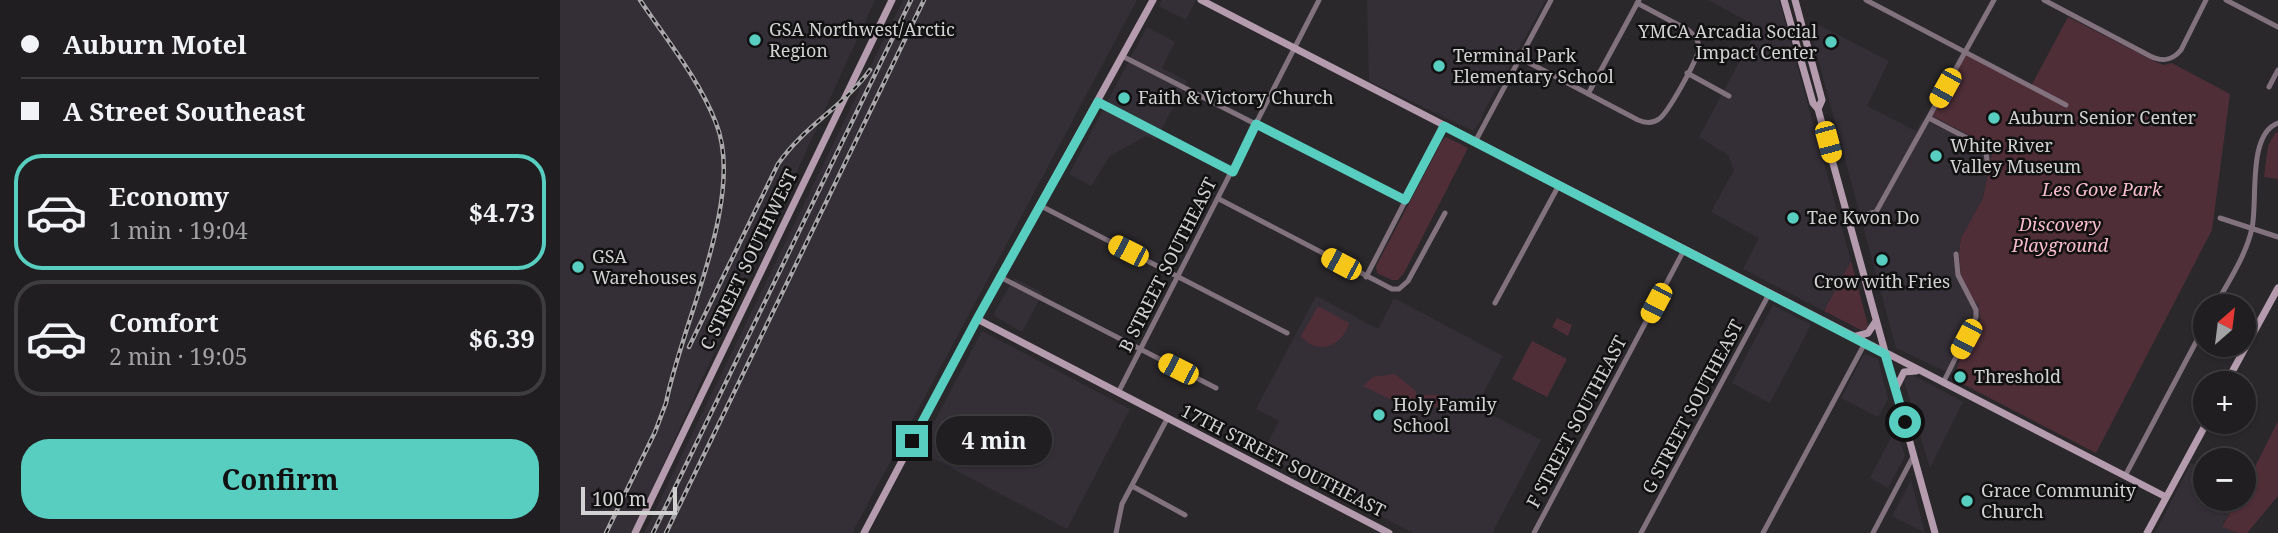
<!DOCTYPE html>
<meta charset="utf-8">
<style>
:root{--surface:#201e20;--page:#282729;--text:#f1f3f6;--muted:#a2a2a5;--line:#3d3c3e;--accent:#58cec0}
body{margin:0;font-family:"Noto Serif",serif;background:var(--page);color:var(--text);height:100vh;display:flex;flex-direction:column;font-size:26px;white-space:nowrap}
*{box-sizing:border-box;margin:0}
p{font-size:23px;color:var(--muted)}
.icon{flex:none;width:38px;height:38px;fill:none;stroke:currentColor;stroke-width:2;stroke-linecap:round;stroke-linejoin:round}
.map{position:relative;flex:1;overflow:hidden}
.sheet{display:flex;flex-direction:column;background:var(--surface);width:560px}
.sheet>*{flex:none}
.top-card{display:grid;align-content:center;height:154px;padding:0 21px;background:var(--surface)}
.needle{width:46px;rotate:28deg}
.buttons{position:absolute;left:1633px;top:294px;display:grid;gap:14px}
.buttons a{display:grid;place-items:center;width:63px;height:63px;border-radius:50%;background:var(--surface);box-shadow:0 2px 5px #0004,0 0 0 2px var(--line);font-size:35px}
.scale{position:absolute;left:21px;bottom:18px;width:96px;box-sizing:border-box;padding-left:7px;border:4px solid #d3d2d3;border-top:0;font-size:19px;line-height:24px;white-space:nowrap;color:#d3d2d3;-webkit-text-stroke:5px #121112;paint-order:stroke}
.end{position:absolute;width:32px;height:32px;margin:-16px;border:9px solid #58cec0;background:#111;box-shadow:0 0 0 4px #111}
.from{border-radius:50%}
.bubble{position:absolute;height:49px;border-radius:24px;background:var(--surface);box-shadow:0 2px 5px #0004,0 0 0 2px var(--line);font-size:23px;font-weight:700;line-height:49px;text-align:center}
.car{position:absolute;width:21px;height:42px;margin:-21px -10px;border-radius:9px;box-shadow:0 0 5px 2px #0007;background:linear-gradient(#f5c518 24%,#345 0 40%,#f5c518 0 76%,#345 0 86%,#f5c518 0)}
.top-card b{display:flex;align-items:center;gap:24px;height:66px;font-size:26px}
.top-card b+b{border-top:2px solid var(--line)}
.top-card i{width:18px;height:18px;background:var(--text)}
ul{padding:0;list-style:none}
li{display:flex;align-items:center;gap:21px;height:116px;margin:0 14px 10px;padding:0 7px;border:4px solid var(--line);border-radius:28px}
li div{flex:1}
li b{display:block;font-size:26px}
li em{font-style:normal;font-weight:700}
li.current{border-color:var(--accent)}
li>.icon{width:63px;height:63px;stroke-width:1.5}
.action{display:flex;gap:14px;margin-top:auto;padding:14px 21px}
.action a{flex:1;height:80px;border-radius:28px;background:var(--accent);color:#111;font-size:28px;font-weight:700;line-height:80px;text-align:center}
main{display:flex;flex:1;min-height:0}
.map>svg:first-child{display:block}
.built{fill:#342f37}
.green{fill:#4f2e38}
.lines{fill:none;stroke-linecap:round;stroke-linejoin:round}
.street{stroke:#82727e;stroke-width:5}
.secondary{stroke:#b59bae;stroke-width:7}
.rail-casing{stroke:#a9a7a9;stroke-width:4.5}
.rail{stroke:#121112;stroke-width:2;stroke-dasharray:5;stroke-linecap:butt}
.route{stroke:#58cec0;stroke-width:9}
.poi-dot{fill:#58cec0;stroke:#121112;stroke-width:2.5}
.labels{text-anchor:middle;stroke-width:5;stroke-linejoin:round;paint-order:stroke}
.poi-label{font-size:18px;fill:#d3d2d3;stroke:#121112;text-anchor:start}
.park-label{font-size:18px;font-style:italic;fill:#f8bccc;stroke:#121112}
.street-label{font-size:18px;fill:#d3d2d3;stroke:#121112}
</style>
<main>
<section class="sheet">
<div class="top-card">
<b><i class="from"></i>Auburn Motel</b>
<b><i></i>A Street Southeast</b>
</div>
<ul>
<li class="current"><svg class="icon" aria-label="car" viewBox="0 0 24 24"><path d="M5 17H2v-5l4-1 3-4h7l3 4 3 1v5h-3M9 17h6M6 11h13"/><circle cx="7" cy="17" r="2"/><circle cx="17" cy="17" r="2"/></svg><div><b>Economy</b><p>1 min · 19:04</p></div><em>$4.73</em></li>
<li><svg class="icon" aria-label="car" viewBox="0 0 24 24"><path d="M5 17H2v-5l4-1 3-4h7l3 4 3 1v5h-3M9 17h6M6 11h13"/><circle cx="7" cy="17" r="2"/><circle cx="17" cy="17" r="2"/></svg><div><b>Comfort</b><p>2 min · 19:05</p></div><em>$6.39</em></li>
</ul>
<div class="action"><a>Confirm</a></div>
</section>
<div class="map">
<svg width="1718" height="533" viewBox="0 0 1718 533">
<rect width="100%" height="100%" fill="#2a282b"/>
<path class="built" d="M 0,0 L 315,0 L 72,533 L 0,533 Z
M 343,0 L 577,0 L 292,533 L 84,533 Z
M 602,0 L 636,0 L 626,20 L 599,6 Z
M 807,0 L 986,0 L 923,113 L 922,119 L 913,131 L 809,81 Z
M 1148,0 L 1219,0 L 1291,261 L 1264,311 L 1183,269 L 1199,238 L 1151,212 L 1174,170 L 1168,155 L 1139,137 L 1198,27 Z
M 1248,22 L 1253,22 L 1329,61 L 1307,106 L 1356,131 L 1362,120 L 1367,122 L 1371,115 L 1431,147 L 1432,153 L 1423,198 L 1401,238 L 1399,253 L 1420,310 L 1421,320 L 1404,347 L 1393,375 L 1336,348 Z
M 587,27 L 615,42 L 602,68 L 627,81 L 596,140 L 586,136 L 550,156 L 531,186 L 509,174 Z
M 454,278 L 483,293 L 462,332 L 433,315 Z
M 756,296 L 818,329 L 834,298 L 943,356 L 916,407 L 981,440 L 932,533 L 853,533 L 702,454 L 719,421 L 696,409 Z
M 1213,305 L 1251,325 L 1210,403 L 1172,383 Z
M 422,331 L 570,409 L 507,529 L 359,451 Z
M 1304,354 L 1318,359 L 1328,399 L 1318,417 L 1281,398 Z
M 1351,374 L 1403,402 L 1370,468 L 1344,381 Z
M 1336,428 L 1345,456 L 1328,488 L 1310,478 Z
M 1631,463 L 1645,471 L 1645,499 L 1678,499 L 1662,526 L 1678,533 L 1595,533 Z
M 1351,480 L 1365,533 L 1332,516 Z"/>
<path class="green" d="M 1508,17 L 1596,62 L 1604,65 L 1612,63 L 1670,94 L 1652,230 L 1536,453 L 1393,379 L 1404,347 L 1421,320 L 1418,304 L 1412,299 L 1401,275 L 1399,253 L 1401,238 L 1423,198 L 1432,153 L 1431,147 L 1371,115 L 1406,51 L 1471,86 Z
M 1718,132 L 1718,179 L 1704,177 L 1708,146 L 1715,133 Z
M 886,137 L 908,148 L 844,273 L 838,280 L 832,280 L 817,273 L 816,266 L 882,141 Z
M 1291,261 L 1308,325 L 1306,330 L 1301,330 L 1264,311 Z
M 760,307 L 789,323 C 784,345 757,357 741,336 L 757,308 Z
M 997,318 L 1012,325 L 1008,336 L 992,327 Z
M 972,341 L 1007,359 L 987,397 L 952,379 Z
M 835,374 L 856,391 L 858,405 L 854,411 L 803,386 L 813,377 Z
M 860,395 L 880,395 L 880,407 L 860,407 Z
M 1718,421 L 1718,496 L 1687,533 L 1678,533 L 1662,527 L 1678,499 L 1684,499 L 1684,489 Z"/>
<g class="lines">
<path class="street" d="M 1306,0 L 1506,105
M 1484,0 L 1590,56 C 1602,62 1612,61 1621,50 L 1646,0
M 1666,0 L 1718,27
M 562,56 L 845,200
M 960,58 L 1078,120 C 1085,123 1092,124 1099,119 C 1108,113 1138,59 1139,48 C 1139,40 1134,35 1128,30 L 1077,3
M 1127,73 L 1169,96
M 1709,87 L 1718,70
M 1028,94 L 1079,0
M 538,102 L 673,172
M 1369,118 L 1422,146 L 1426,152 L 1427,160
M 915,142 L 991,0
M 659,199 L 832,289 L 839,289 L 848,281 L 885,213
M 481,206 L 727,333
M 1288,218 L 1316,212 L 1434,0
M 1660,218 L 1718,237
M 440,277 L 656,388
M 806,277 L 884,126
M 935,303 L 999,185
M 1655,306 C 1668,282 1686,256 1692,228 C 1698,201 1687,134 1718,123
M 1383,383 L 1416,317 L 1416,310 L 1398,275 L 1396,254
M 558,393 L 759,0
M 1565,476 L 1645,325
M 572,486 L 625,515
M 556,533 L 562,504 L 607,419
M 974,533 L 1124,250
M 1081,533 L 1209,294
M 1203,533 L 1305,343
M 1313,533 L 1354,455"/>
<path class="secondary" d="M 641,0 L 1606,497
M 1224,0 L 1253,103 L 1258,109 L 1375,533
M 1235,0 L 1262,100 L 1258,109
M 417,319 L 829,533
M 1293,337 L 1308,333 L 1316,321
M 1666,383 L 1718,288
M 1336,388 L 1344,372 L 1356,371
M 75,533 L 332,0
M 304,533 L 417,319 L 593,0
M 1587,533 L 1647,422"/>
<defs>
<path id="rail" d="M 129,347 L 218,164 C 244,126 284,106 310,70
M 46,533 L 95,432 L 106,403 C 121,325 186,197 156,123 C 139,79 106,39 80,0
M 93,533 L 351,0
M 106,533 L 364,0"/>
</defs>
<use href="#rail" class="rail-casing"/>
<use href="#rail" class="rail"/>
</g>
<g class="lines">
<path class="route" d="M 352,441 L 417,319 L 538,102 L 673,172 L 696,124 L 845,200 L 884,126 L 1325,354 L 1345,422"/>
</g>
<g class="poi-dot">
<circle cx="195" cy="40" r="7"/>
<circle cx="1271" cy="42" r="7"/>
<circle cx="879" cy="66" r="7"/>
<circle cx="564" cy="98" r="7"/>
<circle cx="1434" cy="118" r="7"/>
<circle cx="1376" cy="156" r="7"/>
<circle cx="1233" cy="218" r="7"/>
<circle cx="1322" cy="260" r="7"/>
<circle cx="18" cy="267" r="7"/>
<circle cx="1400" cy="377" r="7"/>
<circle cx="819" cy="415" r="7"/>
<circle cx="1407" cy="501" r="7"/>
</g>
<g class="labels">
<g class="poi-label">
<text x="209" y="36">GSA Northwest/Arctic<tspan x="209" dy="21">Region</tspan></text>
<text x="1257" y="38" text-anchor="end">YMCA Arcadia Social<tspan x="1257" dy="21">Impact Center</tspan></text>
<text x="893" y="62">Terminal Park<tspan x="893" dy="21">Elementary School</tspan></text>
<text x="578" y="104">Faith &amp; Victory Church</text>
<text x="1448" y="124">Auburn Senior Center</text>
<text x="1390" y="152">White River<tspan x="1390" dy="21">Valley Museum</tspan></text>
<text x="1247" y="224">Tae Kwon Do</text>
<text x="32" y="263">GSA<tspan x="32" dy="21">Warehouses</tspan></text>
<text x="1322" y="288" text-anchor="middle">Crow with Fries</text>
<text x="1414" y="383">Threshold</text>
<text x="833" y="411">Holy Family<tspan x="833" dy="21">School</tspan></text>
<text x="1421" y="497">Grace Community<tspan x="1421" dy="21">Church</tspan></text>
</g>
<g class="park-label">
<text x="1542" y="196">Les Gove Park</text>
<text x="1500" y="231">Discovery<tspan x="1500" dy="21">Playground</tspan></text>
</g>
<g class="street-label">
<text transform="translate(189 260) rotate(-64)" y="6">C STREET SOUTHWEST</text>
<text transform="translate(608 265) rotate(-63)" y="6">B STREET SOUTHEAST</text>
<text transform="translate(1133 407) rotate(-62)" y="6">G STREET SOUTHEAST</text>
<text transform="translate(1017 422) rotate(-62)" y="6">F STREET SOUTHEAST</text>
<text transform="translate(723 461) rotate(27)" y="6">17TH STREET SOUTHEAST</text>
</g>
</g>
</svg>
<div class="buttons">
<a><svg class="needle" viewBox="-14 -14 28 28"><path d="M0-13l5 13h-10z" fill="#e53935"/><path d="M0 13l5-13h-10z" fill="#a2a2a5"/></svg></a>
<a>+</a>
<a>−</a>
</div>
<div class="scale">100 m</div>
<i class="end from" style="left:1345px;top:422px"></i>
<i class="end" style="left:352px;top:441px"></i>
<div class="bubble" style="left:376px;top:416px;width:116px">4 min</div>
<i class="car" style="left:1385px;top:88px;rotate:209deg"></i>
<i class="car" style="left:1268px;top:142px;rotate:165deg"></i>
<i class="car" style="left:568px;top:251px;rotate:297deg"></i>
<i class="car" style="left:781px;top:264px;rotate:298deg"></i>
<i class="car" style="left:1096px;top:303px;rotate:208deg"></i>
<i class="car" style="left:1406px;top:339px;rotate:208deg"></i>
<i class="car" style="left:618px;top:369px;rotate:297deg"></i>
</div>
</main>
